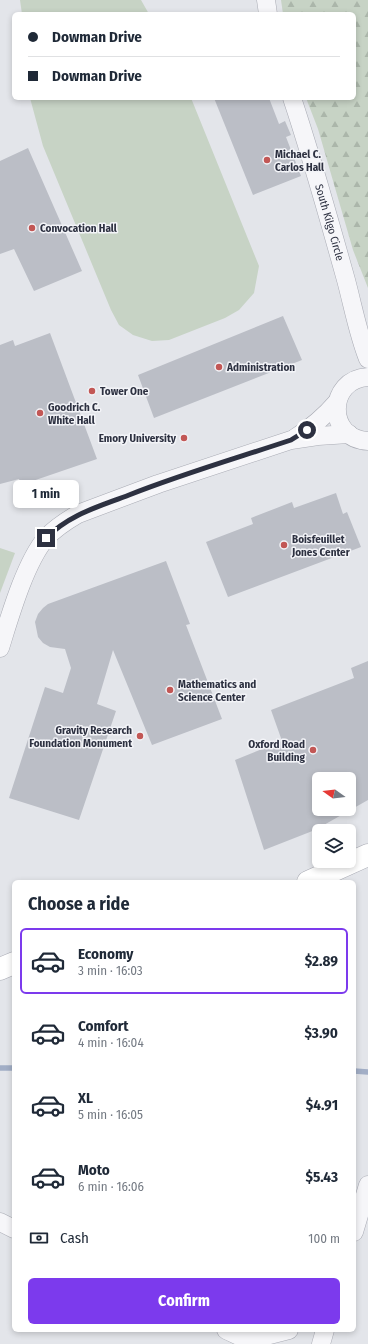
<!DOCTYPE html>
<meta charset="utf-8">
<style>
:root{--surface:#fff;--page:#f2f2f3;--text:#1f2937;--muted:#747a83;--line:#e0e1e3;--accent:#7c3aed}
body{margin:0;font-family:"Fira Sans Condensed",sans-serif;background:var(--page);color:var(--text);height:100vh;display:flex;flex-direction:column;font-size:15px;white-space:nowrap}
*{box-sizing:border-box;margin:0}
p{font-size:13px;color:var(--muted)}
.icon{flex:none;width:22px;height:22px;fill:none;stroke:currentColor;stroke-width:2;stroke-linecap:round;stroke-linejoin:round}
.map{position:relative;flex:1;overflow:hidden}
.side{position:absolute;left:12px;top:880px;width:344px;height:452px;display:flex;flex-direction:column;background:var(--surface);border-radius:6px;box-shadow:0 2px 6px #0003}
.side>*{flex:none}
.top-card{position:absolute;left:12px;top:12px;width:344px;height:88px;border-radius:6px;box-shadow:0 2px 6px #0003;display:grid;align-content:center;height:88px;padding:0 16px;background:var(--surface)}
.needle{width:26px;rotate:284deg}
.controls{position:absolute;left:312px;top:772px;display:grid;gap:8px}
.controls a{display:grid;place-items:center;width:44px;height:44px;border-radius:6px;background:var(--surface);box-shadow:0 2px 6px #0003;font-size:20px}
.end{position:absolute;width:18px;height:18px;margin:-9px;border:5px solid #2d3141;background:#fff;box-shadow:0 0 0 2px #fff}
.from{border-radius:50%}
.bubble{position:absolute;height:28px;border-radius:6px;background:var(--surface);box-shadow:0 2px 6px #0003;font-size:13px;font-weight:700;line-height:28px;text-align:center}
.top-card b{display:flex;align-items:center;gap:14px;height:38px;font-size:15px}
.top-card b+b{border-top:1px solid var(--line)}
.top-card i{width:10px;height:10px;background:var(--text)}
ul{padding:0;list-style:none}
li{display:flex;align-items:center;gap:12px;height:66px;margin:0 8px 6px;padding:0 8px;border:2px solid transparent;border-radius:6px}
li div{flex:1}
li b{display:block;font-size:15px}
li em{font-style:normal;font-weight:700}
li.current{border-color:var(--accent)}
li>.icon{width:36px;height:36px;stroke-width:1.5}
h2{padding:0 16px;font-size:18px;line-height:48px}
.pay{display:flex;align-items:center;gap:10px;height:44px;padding:0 16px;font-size:15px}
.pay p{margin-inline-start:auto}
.primary-button{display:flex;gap:8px;margin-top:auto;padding:8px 16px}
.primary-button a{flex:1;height:46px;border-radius:6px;background:var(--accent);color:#fff;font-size:16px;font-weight:700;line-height:46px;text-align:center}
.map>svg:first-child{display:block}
.grass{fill:#c7d3c5}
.forest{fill:url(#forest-firs)}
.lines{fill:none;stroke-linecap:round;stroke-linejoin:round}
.stream{stroke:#a2aec6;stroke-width:5.5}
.building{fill:#bbbec6;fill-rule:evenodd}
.street-casing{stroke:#a9abb4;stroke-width:19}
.secondary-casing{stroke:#a9abb4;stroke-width:23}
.street{stroke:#f6f6f9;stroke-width:18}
.secondary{stroke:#fff;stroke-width:22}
.route{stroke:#2d3141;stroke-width:5}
.poi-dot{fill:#c25755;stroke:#f3f4f8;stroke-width:1.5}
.labels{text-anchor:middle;stroke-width:3;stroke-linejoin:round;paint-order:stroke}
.poi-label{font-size:11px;font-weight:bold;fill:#2d3141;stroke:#f3f4f8;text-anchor:start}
.street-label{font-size:11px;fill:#2d3141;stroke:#f3f4f8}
</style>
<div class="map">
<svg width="368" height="1344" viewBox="0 0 368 1344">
<defs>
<pattern id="forest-firs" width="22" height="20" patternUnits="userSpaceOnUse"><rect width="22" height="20" fill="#c7d3c5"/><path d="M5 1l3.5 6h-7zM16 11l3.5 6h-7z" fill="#abb6aa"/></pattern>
</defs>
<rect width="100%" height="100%" fill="#e3e5ea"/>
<path class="grass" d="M 20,0 L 141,0 L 149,14 L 22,14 Z
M 30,98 L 191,98 L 259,266 L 254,293 L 239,310 L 225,318 L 169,340 L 152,341 L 133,335 L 119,325 L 111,310 L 43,146 Z
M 0,548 L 15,553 L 0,593 Z"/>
<path class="forest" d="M 281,0 L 368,0 L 368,288 L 353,250 L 318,129 L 306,98 L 354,98 L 354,14 L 283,14 Z"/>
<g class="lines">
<path class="stream" d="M 0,1068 L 14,1068
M 354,1071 L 368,1072"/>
</g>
<path class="building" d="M 214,98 L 269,98 L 279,124 L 285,121 L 291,135 L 286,137 L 301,176 L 253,195 Z
M 28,148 L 82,271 L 34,291 L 14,249 L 0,254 L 0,161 Z
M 283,316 L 302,360 L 154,418 L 138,375 Z
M 50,333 L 97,459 L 21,485 L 19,479 L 0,484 L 0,345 L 13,340 L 15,346 Z
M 336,493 L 343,514 L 347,512 L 361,547 L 228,597 L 206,542 L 253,524 L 251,518 L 292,502 L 294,508 Z
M 166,561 L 190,624 L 186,625 L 222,719 L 152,745 L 113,650 L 97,704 L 116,711 L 79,820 L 9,798 L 45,687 L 63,693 L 71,668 L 65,649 L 50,647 L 43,643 L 38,637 L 35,622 L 38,614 L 43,608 L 48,604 Z
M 368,661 L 368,800 L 315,830 L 264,850 L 235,760 L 282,741 L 271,710 L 354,678 L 351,668 ZM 319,779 L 349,779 L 349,809 L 319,809 Z"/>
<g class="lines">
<defs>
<g id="street">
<path d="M 266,0 L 268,14"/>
<path id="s1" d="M 292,98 C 312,158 329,219 346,280 C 353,306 358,334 368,359"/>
<path d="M 368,377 C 327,379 326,439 368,441"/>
<path d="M 295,438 C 311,428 325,416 337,402"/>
<path d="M 0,648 C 10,616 25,563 46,538 C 55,528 66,521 78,514 L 158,484 L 291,440 L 318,436 L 349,434"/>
<path d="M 0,1222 L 14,1229"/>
<path d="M 354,1232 L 368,1185"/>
<path d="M 226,1330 L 243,1338 L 248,1344"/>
<path d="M 243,1338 L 262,1337 L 289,1330"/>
<path d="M 321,1344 L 325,1330"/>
</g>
<path id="secondary" d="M 308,882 L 368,855
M 0,969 L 14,963"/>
</defs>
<use href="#street" class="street-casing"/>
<use href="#secondary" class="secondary-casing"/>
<use href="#street" class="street"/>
<use href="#secondary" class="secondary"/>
</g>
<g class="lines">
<path class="route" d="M 46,538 C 70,514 98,507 129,495 C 182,474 237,458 291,440 L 307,430"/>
</g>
<g class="poi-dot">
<circle cx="267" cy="160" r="4"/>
<circle cx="32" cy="228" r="4"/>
<circle cx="219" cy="367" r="4"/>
<circle cx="92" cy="391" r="4"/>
<circle cx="40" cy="413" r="4"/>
<circle cx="184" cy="438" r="4"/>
<circle cx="284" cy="545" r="4"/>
<circle cx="170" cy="690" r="4"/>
<circle cx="140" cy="736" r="4"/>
<circle cx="313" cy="750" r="4"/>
</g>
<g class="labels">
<g class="poi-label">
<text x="275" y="158">Michael C.<tspan x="275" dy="13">Carlos Hall</tspan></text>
<text x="40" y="232">Convocation Hall</text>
<text x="227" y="371">Administration</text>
<text x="100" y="395">Tower One</text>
<text x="48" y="411">Goodrich C.<tspan x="48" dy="13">White Hall</tspan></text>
<text x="176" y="442" text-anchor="end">Emory University</text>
<text x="292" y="543">Boisfeuillet<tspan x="292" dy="13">Jones Center</tspan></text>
<text x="178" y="688">Mathematics and<tspan x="178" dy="13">Science Center</tspan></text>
<text x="132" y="734" text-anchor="end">Gravity Research<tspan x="132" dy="13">Foundation Monument</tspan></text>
<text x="305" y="748" text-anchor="end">Oxford Road<tspan x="305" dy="13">Building</tspan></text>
</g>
<g class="street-label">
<text dy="4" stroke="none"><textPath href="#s1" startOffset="130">South Kilgo Circle</textPath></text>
</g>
</g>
</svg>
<div class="controls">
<a><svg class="needle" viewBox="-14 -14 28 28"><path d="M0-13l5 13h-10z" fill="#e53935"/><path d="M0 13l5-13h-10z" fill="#747a83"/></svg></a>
<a><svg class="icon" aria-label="layers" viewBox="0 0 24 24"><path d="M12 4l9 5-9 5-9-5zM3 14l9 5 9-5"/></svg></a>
</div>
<i class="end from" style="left:307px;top:430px"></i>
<i class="end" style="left:46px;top:538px"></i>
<div class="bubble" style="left:13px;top:480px;width:66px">1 min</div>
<div class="top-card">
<b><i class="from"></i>Dowman Drive</b>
<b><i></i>Dowman Drive</b>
</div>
<section class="side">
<h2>Choose a ride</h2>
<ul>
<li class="current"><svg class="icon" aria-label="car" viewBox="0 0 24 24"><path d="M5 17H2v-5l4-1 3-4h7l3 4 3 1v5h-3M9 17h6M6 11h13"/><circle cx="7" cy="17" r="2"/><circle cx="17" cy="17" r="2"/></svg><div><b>Economy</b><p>3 min · 16:03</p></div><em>$2.89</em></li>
<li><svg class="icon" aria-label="car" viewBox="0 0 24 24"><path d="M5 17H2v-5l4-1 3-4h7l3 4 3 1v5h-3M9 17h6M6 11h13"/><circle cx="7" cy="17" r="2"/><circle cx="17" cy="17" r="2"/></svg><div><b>Comfort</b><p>4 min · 16:04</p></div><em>$3.90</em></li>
<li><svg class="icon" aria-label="car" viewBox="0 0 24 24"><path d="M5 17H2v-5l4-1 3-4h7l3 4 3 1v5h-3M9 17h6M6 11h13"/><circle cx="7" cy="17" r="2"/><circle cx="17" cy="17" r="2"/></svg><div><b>XL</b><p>5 min · 16:05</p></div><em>$4.91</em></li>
<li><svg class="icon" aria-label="car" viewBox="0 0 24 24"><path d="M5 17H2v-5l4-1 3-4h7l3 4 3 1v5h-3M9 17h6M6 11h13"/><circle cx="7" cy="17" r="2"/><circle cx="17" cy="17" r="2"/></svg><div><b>Moto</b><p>6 min · 16:06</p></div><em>$5.43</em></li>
</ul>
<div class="pay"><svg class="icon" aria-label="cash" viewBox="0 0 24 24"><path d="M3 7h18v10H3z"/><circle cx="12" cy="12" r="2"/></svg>Cash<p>100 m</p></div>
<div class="primary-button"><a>Confirm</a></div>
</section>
</div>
